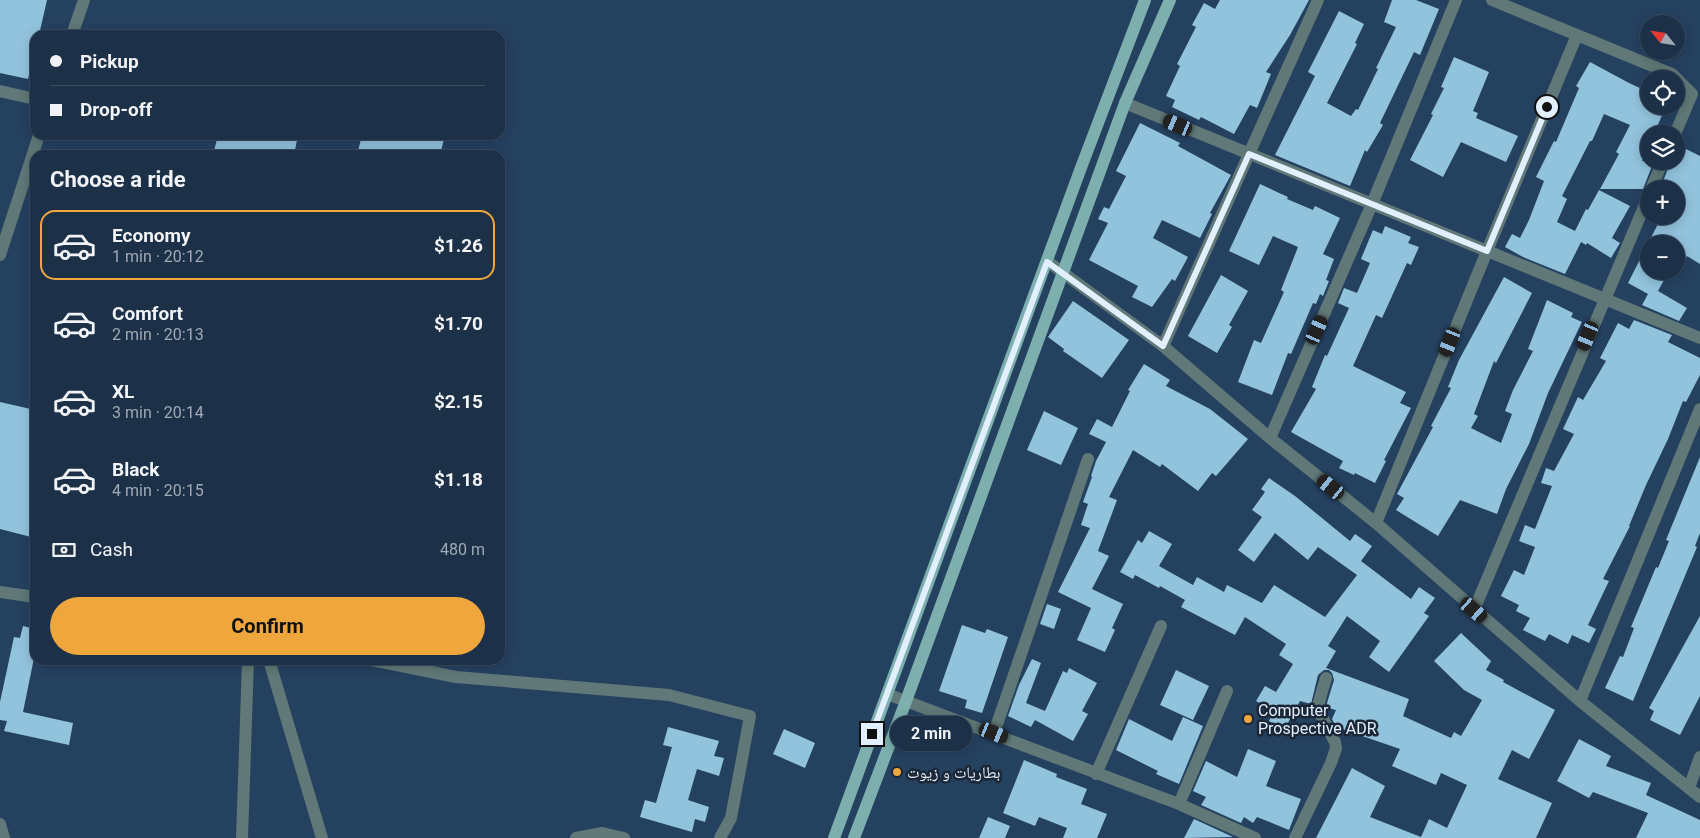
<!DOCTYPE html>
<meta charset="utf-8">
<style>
:root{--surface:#1c3148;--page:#293d52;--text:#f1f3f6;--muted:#a0a9b4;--line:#3a4c60;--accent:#efa73d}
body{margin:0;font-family:Roboto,"Noto Naskh Arabic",sans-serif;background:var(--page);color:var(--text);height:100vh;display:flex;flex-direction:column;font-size:19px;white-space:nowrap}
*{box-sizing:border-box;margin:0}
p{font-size:16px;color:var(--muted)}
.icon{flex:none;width:28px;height:28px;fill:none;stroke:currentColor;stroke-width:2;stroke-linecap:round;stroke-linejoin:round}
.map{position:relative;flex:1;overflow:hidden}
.details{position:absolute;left:30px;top:150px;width:475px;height:515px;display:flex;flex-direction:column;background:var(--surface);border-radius:15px;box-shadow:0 2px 12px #0003,0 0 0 1px var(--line)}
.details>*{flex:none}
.top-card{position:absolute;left:30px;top:30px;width:475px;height:110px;border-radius:15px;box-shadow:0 2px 12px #0003,0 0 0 1px var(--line);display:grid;align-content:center;height:110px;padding:0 20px;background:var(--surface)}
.needle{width:32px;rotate:300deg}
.buttons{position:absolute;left:1640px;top:15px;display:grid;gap:10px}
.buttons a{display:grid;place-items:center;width:45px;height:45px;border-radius:50%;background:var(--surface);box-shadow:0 2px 12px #0003,0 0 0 1px var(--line);font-size:25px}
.end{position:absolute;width:22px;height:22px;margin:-11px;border:6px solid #e2efff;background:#111;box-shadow:0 0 0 2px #111}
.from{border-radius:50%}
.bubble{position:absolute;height:35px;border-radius:18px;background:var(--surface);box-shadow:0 2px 12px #0003,0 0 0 1px var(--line);font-size:16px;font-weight:700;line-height:35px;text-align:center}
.car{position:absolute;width:15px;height:30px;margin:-15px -8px;border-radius:6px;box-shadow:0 0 4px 1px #0007;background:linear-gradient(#222 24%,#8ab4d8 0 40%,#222 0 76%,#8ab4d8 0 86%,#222 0)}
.top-card b{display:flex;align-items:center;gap:18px;height:48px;font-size:19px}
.top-card b+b{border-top:1px solid var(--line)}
.top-card i{width:12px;height:12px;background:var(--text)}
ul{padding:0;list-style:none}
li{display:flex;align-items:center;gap:15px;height:70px;margin:0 10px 8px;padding:0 10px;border:2px solid transparent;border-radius:15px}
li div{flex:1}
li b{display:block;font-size:19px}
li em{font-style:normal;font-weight:700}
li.current{border-color:var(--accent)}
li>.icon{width:45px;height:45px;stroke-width:1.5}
h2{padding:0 20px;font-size:22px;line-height:60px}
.pay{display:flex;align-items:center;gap:12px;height:55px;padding:0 20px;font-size:19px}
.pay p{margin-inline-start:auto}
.cta{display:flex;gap:10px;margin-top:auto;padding:10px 20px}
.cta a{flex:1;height:58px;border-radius:30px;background:var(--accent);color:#111;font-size:20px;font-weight:700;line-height:58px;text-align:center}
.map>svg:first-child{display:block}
.building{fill:#92c3dd}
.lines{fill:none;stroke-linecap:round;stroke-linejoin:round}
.minor{stroke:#607877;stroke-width:12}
.major{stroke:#7cafad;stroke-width:12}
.route{stroke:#e2efff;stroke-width:6}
.poi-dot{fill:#efa73d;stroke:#1b2736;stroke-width:2}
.labels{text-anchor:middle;stroke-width:5;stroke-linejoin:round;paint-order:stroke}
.poi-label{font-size:16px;fill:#e2efff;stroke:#1b2736;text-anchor:start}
</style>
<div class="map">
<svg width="1700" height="838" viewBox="0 0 1700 838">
<rect width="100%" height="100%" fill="#254160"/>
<path class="building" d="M 0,0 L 47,0 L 39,35 L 35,35 L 35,50 L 28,79 L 0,73 Z
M 1220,0 L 1309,0 L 1290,35 L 1266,72 L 1271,74 L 1257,108 L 1250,105 L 1234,134 L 1201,117 L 1199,120 L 1172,107 L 1175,100 L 1166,96 L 1180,66 L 1177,64 L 1196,27 L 1192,25 L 1204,3 L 1215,9 Z
M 1392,0 L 1416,0 L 1439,9 L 1420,55 L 1414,52 L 1380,123 L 1383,125 L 1367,152 L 1365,150 L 1350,186 L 1275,155 L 1315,76 L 1308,72 L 1339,11 L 1364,24 L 1355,43 L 1357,44 L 1327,103 L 1351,116 L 1356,109 L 1358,110 L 1378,69 L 1376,68 L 1396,27 L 1384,22 Z
M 1454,57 L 1489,72 L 1473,111 L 1478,113 L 1476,118 L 1518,136 L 1506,162 L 1461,142 L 1443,177 L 1410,160 L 1433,115 L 1431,114 L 1444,88 L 1441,87 Z
M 1590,62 L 1629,83 L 1649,92 L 1649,106 L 1666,106 L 1654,134 L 1649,134 L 1649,145 L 1642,161 L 1654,161 L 1643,189 L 1600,189 L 1619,154 L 1616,152 L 1630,125 L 1604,114 L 1592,141 L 1590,141 L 1562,196 L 1567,199 L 1557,222 L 1575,231 L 1586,209 L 1588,210 L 1599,190 L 1630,206 L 1612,238 L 1620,243 L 1611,258 L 1587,243 L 1586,245 L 1581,242 L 1565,274 L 1523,257 L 1505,247 L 1512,234 L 1520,238 L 1529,220 L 1544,181 L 1536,177 L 1554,141 L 1556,142 L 1579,88 L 1576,86 Z
M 1140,123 L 1180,143 L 1178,146 L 1231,175 L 1210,213 L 1212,214 L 1200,238 L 1162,220 L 1153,238 L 1188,257 L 1175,281 L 1172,279 L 1152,307 L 1132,297 L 1138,286 L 1089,260 L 1108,223 L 1098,219 L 1104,207 L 1109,209 L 1126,176 L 1116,171 Z
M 218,135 L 298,135 L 294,155 L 213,155 Z
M 362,135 L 445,135 L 440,155 L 357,155 Z
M 1686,149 L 1700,156 L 1700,264 L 1687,256 L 1676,276 L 1676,244 L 1649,244 L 1649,271 L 1669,271 L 1658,291 L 1687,308 L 1679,321 L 1642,305 L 1648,294 L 1628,283 L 1662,216 L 1676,216 L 1676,189 L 1660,189 L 1671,161 L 1680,161 Z
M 1260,184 L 1288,197 L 1287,199 L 1313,210 L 1315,206 L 1340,218 L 1323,254 L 1334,259 L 1326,280 L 1329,281 L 1323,296 L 1320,294 L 1316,304 L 1313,303 L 1291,354 L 1288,353 L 1272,395 L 1238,382 L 1254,340 L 1261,343 L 1284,292 L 1281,290 L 1298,247 L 1273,236 L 1259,265 L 1229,251 Z
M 1385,226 L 1411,237 L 1408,243 L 1419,247 L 1411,265 L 1407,263 L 1382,318 L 1376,315 L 1353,366 L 1406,392 L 1400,403 L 1411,408 L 1384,460 L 1386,461 L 1375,483 L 1355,473 L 1354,475 L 1339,468 L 1343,461 L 1291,432 L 1316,389 L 1312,387 L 1325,355 L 1327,356 L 1349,308 L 1338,303 L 1344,288 L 1357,293 L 1370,263 L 1361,259 L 1373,230 L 1382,234 Z
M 1221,275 L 1248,291 L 1229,325 L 1232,327 L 1217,353 L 1188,336 Z
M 1504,277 L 1532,293 L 1496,363 L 1494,361 L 1474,414 L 1478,416 L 1471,428 L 1501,443 L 1512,414 L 1505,411 L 1513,390 L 1533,351 L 1528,349 L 1547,300 L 1573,313 L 1571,317 L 1582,322 L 1548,393 L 1529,444 L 1506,489 L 1497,514 L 1460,500 L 1438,536 L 1396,510 L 1404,498 L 1397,494 L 1433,427 L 1431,426 L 1451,388 L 1448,387 L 1459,360 Z
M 1073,301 L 1129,340 L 1102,378 L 1063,351 L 1064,349 L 1048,337 Z
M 1634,320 L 1672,335 L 1668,342 L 1700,358 L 1700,375 L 1686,402 L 1683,401 L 1668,439 L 1646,485 L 1629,526 L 1630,526 L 1603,579 L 1609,581 L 1588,625 L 1596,629 L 1589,643 L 1572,635 L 1568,644 L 1549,634 L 1545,641 L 1523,630 L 1530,618 L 1516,611 L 1519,605 L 1501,596 L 1514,570 L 1524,575 L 1535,547 L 1519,541 L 1525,525 L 1535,529 L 1552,486 L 1541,483 L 1546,468 L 1554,471 L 1574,434 L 1563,429 L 1578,397 L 1583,400 L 1606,361 L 1600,358 L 1618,323 L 1629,329 Z
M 1144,364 L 1170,380 L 1166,386 L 1210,409 L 1248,439 L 1216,476 L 1212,473 L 1198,491 L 1162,464 L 1160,467 L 1133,450 L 1109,497 L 1117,500 L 1098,551 L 1109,556 L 1092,589 L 1123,604 L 1112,628 L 1115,630 L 1105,652 L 1077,640 L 1091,608 L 1058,592 L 1090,528 L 1081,525 L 1088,504 L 1083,502 L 1092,477 L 1091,476 L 1096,461 L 1106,442 L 1089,434 L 1097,419 L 1112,427 L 1130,391 L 1128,390 Z
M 0,402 L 35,410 L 35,538 L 0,529 Z
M 1044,411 L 1078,428 L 1061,465 L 1027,450 Z
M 1700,457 L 1700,533 L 1695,546 L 1697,547 L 1633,701 L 1605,688 L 1620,656 L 1623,657 L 1634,628 L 1631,627 L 1656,567 L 1658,568 L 1669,541 L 1666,540 Z
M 1269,478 L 1295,496 L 1350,541 L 1355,534 L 1372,546 L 1361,561 L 1411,599 L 1419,587 L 1435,598 L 1424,613 L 1429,616 L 1389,672 L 1369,657 L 1380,641 L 1347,616 L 1328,646 L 1336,651 L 1326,668 L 1409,699 L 1403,716 L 1451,738 L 1454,732 L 1461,736 L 1482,700 L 1464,690 L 1434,661 L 1461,633 L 1491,661 L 1486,670 L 1504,680 L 1503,682 L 1555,710 L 1529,759 L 1512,750 L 1498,779 L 1552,803 L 1536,838 L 1316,838 L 1352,768 L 1385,786 L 1370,817 L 1421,837 L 1429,819 L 1447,828 L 1467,785 L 1441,773 L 1436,785 L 1392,766 L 1400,749 L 1336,727 L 1332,719 L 1336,710 L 1328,708 L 1327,703 L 1334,680 L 1332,673 L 1329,670 L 1324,670 L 1318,675 L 1311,704 L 1300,701 L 1284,730 L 1269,721 L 1274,711 L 1256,701 L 1265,686 L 1276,692 L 1293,664 L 1279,655 L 1286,644 L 1245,617 L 1235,635 L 1181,607 L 1185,600 L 1160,586 L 1159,588 L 1135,575 L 1133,579 L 1120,572 L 1138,540 L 1142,543 L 1149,531 L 1172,544 L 1159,566 L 1193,585 L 1197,577 L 1224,592 L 1227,585 L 1262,603 L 1274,585 L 1325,617 L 1357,575 L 1318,547 L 1308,560 L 1275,533 L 1254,562 L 1238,550 L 1262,517 L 1252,510 L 1265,492 L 1261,489 Z
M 1047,604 L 1061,609 L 1054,629 L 1040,624 Z
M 1700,616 L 1700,696 L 1680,735 L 1650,720 L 1654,711 L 1649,708 Z
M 962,625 L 985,633 L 987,629 L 1008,637 L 982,713 L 965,708 L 967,700 L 939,691 Z
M 23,626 L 35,629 L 35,653 L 23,712 L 73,723 L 69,745 L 4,731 L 7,721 L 0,720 L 0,702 L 14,637 L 20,638 Z
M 1032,659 L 1041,663 L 1026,703 L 1045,711 L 1063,671 L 1067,673 L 1069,668 L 1097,683 L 1082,711 L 1088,714 L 1073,741 L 1035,720 L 1031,727 L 1008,716 L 1019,685 Z
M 1176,670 L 1209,686 L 1193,720 L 1160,705 Z
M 1183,717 L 1203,726 L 1179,784 L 1156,774 L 1158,771 L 1116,750 L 1129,719 L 1172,741 Z
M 668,727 L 719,741 L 714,756 L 724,758 L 719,776 L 697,769 L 688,800 L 709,807 L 705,822 L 695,819 L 692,832 L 640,817 L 645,800 L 656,803 L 672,747 L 663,745 Z
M 784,729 L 815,743 L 805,768 L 773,754 Z
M 1579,739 L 1611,756 L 1606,766 L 1651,783 L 1646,795 L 1700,820 L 1700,838 L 1636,838 L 1648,813 L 1593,792 L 1589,798 L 1557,781 Z
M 1248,749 L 1276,761 L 1266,786 L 1301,799 L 1289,830 L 1257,817 L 1253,823 L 1244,817 L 1241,823 L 1201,805 L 1206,797 L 1193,791 L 1206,761 L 1237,777 Z
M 1024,760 L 1057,774 L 1056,777 L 1087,789 L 1081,804 L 1107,814 L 1097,838 L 1063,838 L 1067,828 L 1039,817 L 1035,826 L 1003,813 Z
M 988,817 L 1010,826 L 1005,838 L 979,838 Z
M 1194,819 L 1233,837 L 1184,838 Z"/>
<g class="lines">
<path class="minor" d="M 1492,0 L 1672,74 L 1692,94 L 1675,134
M 72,35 L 84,0
M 0,91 L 35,99
M 1125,103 L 1700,338
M 1651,189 L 1663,161
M 0,255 L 39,135
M 1047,261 L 1163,346 L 1270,438 L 1376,523 L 1580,701 L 1700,797
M 1163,346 L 1318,0
M 1270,438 L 1372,204 L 1456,0
M 1376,523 L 1487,251 L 1577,35
M 0,592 L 35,597
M 1474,610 L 1649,195
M 269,660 L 322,838
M 372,660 L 456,677 L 669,695 L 750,716 L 731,818 L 720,838
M 887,694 L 1179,804 L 1255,838
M 1580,701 L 1700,409
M 994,733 L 1088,459
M 1096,774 L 1161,626
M 1689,788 L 1700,757
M 1179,804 L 1227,691
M 0,824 L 4,838
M 242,838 L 248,660
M 576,838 L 602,833 L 624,838
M 1295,838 L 1331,763 L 1336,748 L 1335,742 L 1320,713 L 1319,702 L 1326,678"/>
<path class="major" d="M 834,838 L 1082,165 L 1145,0
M 854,838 L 906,701 L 1125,103 L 1170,0"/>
</g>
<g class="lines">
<path class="route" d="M 872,734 L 1047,262 L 1163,346 L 1249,154 L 1487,251 L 1547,107"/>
</g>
<g class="poi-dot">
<circle cx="1248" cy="719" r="5"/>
<circle cx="897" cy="772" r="5"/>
</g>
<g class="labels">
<g class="poi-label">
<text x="1258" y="716">Computer<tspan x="1258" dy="18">Prospective ADR</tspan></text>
<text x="907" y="778">بطاريات و زيوت</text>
</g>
</g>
</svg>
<div class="buttons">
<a><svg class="needle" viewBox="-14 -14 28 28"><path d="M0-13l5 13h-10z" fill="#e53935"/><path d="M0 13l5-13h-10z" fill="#a0a9b4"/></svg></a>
<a><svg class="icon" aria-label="locate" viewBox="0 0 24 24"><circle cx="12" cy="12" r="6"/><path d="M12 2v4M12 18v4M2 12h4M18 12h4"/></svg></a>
<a><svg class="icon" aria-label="layers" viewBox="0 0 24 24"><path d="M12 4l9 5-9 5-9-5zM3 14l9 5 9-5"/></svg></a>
<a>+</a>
<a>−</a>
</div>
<i class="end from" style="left:1547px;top:107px"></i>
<i class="end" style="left:872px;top:734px"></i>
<div class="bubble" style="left:890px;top:716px;width:82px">2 min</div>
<i class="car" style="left:1178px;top:125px;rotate:293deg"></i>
<i class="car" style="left:1317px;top:330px;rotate:24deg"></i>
<i class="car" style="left:1588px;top:336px;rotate:203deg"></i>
<i class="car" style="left:1450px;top:342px;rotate:202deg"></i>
<i class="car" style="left:1331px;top:487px;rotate:309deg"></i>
<i class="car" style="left:1474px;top:610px;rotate:131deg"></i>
<i class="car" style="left:994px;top:733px;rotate:112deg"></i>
<div class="top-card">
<b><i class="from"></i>Pickup</b>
<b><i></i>Drop-off</b>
</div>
<section class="details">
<h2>Choose a ride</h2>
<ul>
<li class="current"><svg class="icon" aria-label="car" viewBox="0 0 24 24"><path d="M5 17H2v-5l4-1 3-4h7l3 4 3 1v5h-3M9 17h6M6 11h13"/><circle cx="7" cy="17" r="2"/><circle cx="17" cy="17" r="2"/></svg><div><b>Economy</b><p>1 min · 20:12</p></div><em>$1.26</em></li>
<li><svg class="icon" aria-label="car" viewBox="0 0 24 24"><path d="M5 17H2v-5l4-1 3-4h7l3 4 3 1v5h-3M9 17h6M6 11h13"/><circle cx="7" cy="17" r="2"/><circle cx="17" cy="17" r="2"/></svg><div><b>Comfort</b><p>2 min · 20:13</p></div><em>$1.70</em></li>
<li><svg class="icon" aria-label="car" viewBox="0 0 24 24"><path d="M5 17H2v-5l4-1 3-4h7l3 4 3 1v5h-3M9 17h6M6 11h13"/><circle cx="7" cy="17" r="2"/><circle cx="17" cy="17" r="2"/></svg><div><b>XL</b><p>3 min · 20:14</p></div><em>$2.15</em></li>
<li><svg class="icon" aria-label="car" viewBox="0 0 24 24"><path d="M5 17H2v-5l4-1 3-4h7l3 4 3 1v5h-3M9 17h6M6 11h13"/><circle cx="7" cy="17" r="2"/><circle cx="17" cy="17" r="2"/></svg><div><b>Black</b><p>4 min · 20:15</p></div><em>$1.18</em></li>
</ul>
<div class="pay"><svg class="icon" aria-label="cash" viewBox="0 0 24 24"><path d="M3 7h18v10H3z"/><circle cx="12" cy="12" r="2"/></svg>Cash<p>480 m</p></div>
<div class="cta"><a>Confirm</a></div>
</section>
</div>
